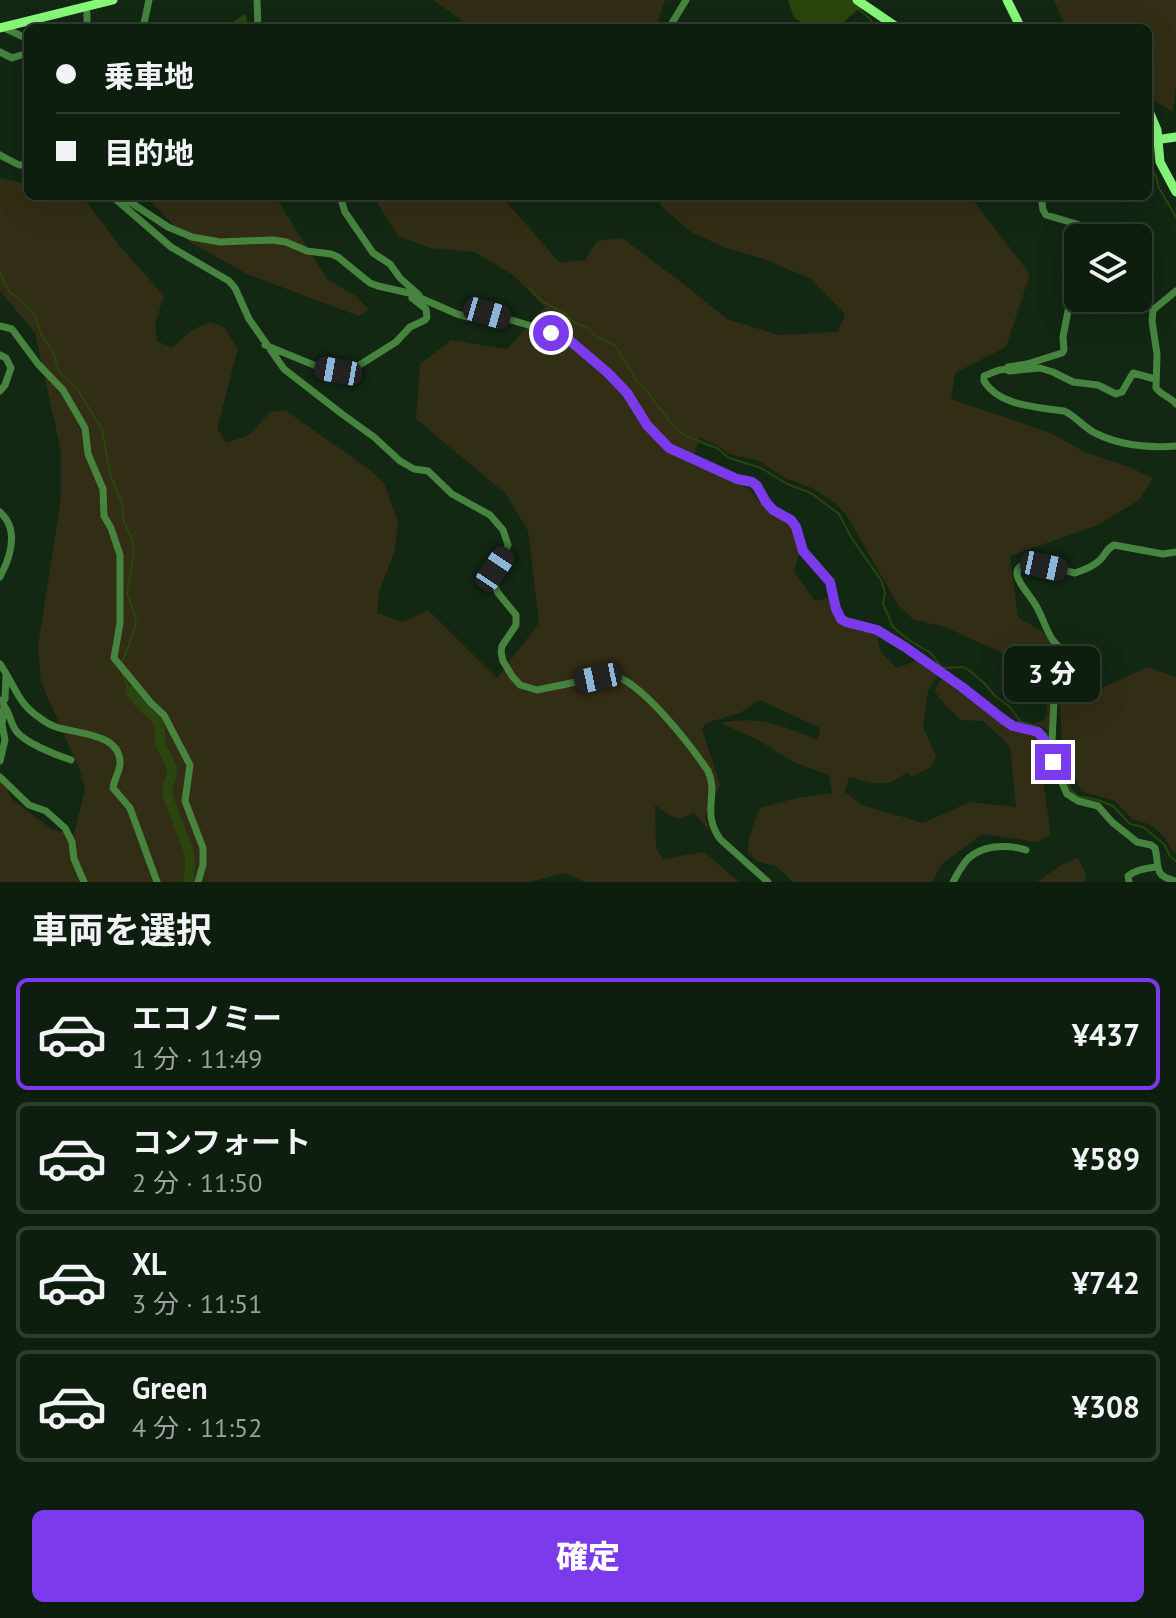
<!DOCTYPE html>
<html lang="ja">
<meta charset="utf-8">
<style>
:root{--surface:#0e1e0e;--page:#1c2b1c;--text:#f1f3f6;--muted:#9ba29e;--line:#2e3c2e;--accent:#7c3aed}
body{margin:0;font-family:"PT Sans","Noto Sans JP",sans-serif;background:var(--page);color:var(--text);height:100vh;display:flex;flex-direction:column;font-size:30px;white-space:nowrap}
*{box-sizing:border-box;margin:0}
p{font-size:26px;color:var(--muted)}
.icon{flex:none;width:44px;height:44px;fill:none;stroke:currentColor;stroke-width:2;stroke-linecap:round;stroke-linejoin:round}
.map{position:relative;height:882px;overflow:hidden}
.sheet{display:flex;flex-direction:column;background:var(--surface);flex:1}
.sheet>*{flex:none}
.banner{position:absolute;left:24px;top:24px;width:1128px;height:176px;border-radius:12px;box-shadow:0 8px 32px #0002,0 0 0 2px var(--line);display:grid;align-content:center;height:176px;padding:0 32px;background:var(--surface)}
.buttons{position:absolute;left:1064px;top:224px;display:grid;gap:16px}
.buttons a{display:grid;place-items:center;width:88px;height:88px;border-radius:12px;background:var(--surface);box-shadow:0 8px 32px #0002,0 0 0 2px var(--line);font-size:40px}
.end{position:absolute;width:36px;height:36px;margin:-18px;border:10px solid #7c3aed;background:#fff;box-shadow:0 0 0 4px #fff}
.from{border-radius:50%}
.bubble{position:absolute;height:56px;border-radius:12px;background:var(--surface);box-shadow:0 8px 32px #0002,0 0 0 2px var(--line);font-size:26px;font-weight:800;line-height:56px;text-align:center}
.car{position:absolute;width:24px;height:48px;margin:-24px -12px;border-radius:10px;box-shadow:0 0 6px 2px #0007;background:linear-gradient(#222 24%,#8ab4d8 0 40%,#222 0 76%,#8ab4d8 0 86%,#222 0)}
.banner b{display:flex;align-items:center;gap:28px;height:76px;font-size:30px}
.banner b+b{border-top:2px solid var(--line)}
.banner i{width:20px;height:20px;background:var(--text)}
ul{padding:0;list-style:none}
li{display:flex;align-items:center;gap:24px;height:112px;margin:0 16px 12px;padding:0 16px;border:4px solid var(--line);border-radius:12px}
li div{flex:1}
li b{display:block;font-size:30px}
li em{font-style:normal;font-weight:800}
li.selected{border-color:var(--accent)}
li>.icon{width:72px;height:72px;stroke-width:1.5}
h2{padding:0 32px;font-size:36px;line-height:96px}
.button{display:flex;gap:16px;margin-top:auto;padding:16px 32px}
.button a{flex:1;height:92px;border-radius:12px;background:var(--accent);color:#fff;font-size:32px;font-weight:800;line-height:92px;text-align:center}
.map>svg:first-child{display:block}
.green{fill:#322d15}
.water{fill:#2a450e}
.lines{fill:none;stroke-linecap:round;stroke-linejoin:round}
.stream{stroke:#2a450e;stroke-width:2}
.river{stroke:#2a450e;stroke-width:10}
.street{stroke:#478440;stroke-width:7}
.secondary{stroke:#87f779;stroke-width:9}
.route{stroke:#7c3aed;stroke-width:10}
</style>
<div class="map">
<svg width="1176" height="882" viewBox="0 0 1176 882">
<rect width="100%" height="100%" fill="#122813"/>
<path class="green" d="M 433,0 L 665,0 L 656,28 L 473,28 Z
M 1054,0 L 1176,0 L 1176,85 L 1173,112 L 1148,97 L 1148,28 L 1066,28 Z
M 0,178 L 28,184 L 28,196 L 82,196 L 119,245 L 164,296 L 155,323 L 157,341 L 172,348 L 192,330 L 210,322 L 224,327 L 238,349 L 217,428 L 226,443 L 249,435 L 270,412 L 285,410 L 369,469 L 384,483 L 398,522 L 395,550 L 379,592 L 377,613 L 403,622 L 428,610 L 497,678 L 539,623 L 528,531 L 506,494 L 416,419 L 420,364 L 451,340 L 507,349 L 545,307 L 513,275 L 475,252 L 430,248 L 398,236 L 373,196 L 501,196 L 560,263 L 585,260 L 597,241 L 622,238 L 690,289 L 727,319 L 779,335 L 838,332 L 845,314 L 811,279 L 764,259 L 726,248 L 691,232 L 661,206 L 659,196 L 970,196 L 1030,274 L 1006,347 L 955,373 L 951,399 L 1048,432 L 1085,452 L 1129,467 L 1153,478 L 1139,500 L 1098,525 L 1010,556 L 1018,618 L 1041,630 L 1060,655 L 1059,662 L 1047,678 L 1051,705 L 1049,732 L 1042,726 L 1032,724 L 1043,721 L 1047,716 L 1047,706 L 1035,674 L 1003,653 L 947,628 L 913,619 L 900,607 L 890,591 L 847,516 L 835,503 L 812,488 L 787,479 L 759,461 L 730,454 L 716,445 L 700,438 L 692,461 L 749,489 L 768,512 L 789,524 L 800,550 L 794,572 L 815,601 L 829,598 L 834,616 L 839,623 L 877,636 L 880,651 L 897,668 L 916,661 L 925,664 L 938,675 L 928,691 L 923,727 L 936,756 L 931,767 L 912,777 L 907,772 C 885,790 875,783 849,777 L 845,792 L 862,805 L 923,823 L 970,802 L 1016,807 L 1010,746 L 983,721 L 961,720 L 945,705 L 935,692 L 938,682 L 944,679 L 1001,722 L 1036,734 L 1051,834 L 1037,842 L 982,834 L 942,864 L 932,882 L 793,882 L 776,866 L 758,862 L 748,853 C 747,837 754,823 760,808 L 796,798 L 832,793 L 829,775 L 791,761 L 760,741 L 721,723 C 759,715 783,726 818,740 L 820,728 L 760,700 L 740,713 L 706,723 L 702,729 L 720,785 L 705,817 L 709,829 L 708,830 L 694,812 L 680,819 L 670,816 L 655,805 L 656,848 L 663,859 L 704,852 L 739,882 L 585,882 L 564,873 L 530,882 L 0,882 L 0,775 L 12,799 L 53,830 L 74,834 L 85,789 L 80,771 L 41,682 L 38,646 L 61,498 L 61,452 L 35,333 L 0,291 Z
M 145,196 L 275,196 L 327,279 L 356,296 L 369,310 L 359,316 L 249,275 L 190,242 Z
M 1082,652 L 1092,666 L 1090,675 L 1099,689 L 1148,667 L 1176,677 L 1176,853 L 1173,852 C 1165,834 1152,822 1133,820 L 1115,801 L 1081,791 L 1062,746 L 1060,707 L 1054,683 L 1066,669 L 1073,655 Z
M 1078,858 L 1086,874 L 1084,882 L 1037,882 L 1063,864 Z"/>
<path class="water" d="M 788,0 L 851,0 L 862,8 L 860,11 L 857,10 L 837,28 L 812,28 L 794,18 Z
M 244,15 L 246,15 L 248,28 L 195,28 C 211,19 212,26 225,22 L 229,25 Z"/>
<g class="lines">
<path class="stream" d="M 860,10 L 870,19 L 876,28
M 1148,168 L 1156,176 L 1159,188 L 1176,217
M 0,273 L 9,291 L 29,308 L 35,316 L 42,336 L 53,352 L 59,372 L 77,389 L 102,429 L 110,474 L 122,503 L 124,523 L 132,538 L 134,550 L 127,593 L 135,615 L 136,625 L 122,663
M 529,288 L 543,302 L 566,314 L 573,322 L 589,328 L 596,337 L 615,345 L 636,380 L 649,394 L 673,426 L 680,432 L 690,438 L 717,448 L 729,458 L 761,468 L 787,484 L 811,493 L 839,514 L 851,537 L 881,580 L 885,593 L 883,604 L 893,627 L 909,640 L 931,653 L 942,668 L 963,667 L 970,671 L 984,683 L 995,696 L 1010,707 L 1020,721 L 1038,727 L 1047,734
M 122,673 L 130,691
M 1057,751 L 1070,789 L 1077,796 L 1098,800 L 1113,806 L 1130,824 L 1143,827 L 1164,844 L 1170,856 L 1176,861"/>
<path class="river" d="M 130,691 L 141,705 L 157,719 L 160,731 L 160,743 L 172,768 L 171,778 L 167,788 L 168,797 L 187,847 L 190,860 L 189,882"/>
<path class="street" d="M 257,0 L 258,28
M 87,13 L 87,28
M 2,27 L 28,39
M 68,28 L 74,26 L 87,28
M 143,28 L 149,0
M 669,28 L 686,0
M 0,52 L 12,58 L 28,53
M 0,155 L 19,165 L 28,165
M 112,196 L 171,247 L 229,281 L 235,288 L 249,319 L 284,369 L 342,414 L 374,437 L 400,461 L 414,469 L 428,471 L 452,494 L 490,515 L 503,530 L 508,545 C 505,558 494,566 492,580 L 498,593 L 516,615 L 516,625 L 502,646 L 501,652 L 503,661 L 512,676 L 520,685 L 537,690 L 611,675 C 640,679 691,746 708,771 C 719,795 701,812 720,839 L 768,882
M 121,196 L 168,227 L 192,237 L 220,242 L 272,240 L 286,242 L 307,251 L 331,254 L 338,257 L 370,283 L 378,286 L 409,293 L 457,314 L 468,317 L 487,313 L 535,327 L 568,339 L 618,383 L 627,393 L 647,425 L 669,448 L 737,479 L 752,482 L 757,486 L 766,502 L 773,510 L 791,520 L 796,527 L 803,551 L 830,582 L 836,609 L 841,619 L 846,622 L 877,630 L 905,647 L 962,687 L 1004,720 L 1013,726 L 1038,732 L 1047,743 L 1053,762 L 1067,794 L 1078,801 L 1098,806 L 1112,822 L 1137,842 L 1151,845 L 1155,848 C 1160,866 1152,876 1176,881
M 340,196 L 345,212 L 373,253 L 390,264 L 400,278 L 419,295
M 1041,196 L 1043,210 L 1046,215 L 1080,225 L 1104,238
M 1176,291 L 1153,310 L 1152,321 L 1157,354 L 1156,388 C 1162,396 1171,397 1176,404
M 1138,296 L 1153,310
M 1068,311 L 1063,337 L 1064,350 L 1062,353 L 1027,364 L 1008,367 L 1009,371 L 1040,368 L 1053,372 L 1073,382 L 1098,385 L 1116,394 L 1122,392 L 1133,373 L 1155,379
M 0,326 L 12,329 L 38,364 L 63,390 L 85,428 L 88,454 L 103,489 L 104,516 L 111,528 L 120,555 L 120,623 L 114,658 L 151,703 L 164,715 L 190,765 L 185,801 L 203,848 L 203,865 L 198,882
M 265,345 L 321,368 L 350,371 L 396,342 L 410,327 L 425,320 L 427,317 L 426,309 L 412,298
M 0,355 L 6,358 L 11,368 L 5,385 L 0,391
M 1009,369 L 999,370 L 984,376 L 984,381 C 999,406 1037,407 1064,411 C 1076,416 1083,427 1095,433 C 1119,445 1149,448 1176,446
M 0,512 C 19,529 11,556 0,577
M 0,664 C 15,685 17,703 40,718 C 45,722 50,725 56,727 C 77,734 121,733 120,764 C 119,773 114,780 113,788 L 130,808 L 157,882
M 0,700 L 3,701 L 5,699 L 6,675
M 4,706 C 10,713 10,722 15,729 C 22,742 56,755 71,760
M 1047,743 L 1052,741 L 1054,700 L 1050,681 C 1055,675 1064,668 1065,660 C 1066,652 1056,645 1052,639 C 1045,628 1042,615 1035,604 C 1027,590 1000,567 1033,562 L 1075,573 C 1084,570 1094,566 1100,560 C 1106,554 1106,549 1114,545 L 1163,554 L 1176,552
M 0,761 L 5,740 L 2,725 L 4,706 L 3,701
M 0,777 L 29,805 L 46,811 L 65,828 L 72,842 L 74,859 L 84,882
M 953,882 C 964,861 970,851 994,847 C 1006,846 1015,846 1026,850
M 1129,882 L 1128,876 C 1135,870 1147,868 1156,867"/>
<path class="secondary" d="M 857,0 L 898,28
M 1007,0 L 1021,28
M 0,28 L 113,0
M 1148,109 L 1157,130 L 1160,162 L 1176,192
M 1148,141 L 1176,137"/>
</g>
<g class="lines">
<path class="route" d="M 551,333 L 568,339 L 608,373 L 627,393 L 647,425 L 669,448 L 737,479 L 752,482 L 757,486 L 766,502 L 773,510 L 791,520 L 796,527 L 803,551 L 830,582 L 836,609 L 841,619 L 846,622 L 877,630 L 905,647 L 962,687 L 1004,720 L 1013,726 L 1038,732 L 1047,743 L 1053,762"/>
</g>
</svg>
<div class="buttons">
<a><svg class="icon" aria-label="layers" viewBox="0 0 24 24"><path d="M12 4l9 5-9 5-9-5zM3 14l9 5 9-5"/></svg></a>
</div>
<i class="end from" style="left:551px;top:333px"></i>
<i class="end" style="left:1053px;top:762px"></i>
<div class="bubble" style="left:1004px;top:646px;width:96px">3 分</div>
<i class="car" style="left:487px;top:313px;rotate:106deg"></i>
<i class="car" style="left:338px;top:371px;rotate:280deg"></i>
<i class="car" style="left:1044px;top:566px;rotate:102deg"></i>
<i class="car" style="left:495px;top:569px;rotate:34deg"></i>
<i class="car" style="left:598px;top:678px;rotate:258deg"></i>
<div class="banner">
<b><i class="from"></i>乗車地</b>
<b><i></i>目的地</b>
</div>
</div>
<section class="sheet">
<h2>車両を選択</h2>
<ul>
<li class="selected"><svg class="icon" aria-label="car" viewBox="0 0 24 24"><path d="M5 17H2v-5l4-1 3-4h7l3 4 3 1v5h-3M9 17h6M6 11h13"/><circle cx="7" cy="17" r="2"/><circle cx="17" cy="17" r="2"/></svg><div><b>エコノミー</b><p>1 分 · 11:49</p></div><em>¥437</em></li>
<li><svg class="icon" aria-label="car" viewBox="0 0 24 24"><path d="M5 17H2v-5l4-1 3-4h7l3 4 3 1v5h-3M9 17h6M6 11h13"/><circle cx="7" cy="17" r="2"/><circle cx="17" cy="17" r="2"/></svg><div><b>コンフォート</b><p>2 分 · 11:50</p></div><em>¥589</em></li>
<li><svg class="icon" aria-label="car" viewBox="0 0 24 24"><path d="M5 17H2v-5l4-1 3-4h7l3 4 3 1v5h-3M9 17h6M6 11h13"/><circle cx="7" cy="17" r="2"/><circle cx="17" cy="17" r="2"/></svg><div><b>XL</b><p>3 分 · 11:51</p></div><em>¥742</em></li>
<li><svg class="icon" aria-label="car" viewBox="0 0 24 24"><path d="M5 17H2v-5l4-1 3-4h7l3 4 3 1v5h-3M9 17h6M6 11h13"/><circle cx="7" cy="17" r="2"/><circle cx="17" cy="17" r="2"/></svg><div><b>Green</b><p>4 分 · 11:52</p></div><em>¥308</em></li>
</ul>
<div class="button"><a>確定</a></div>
</section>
